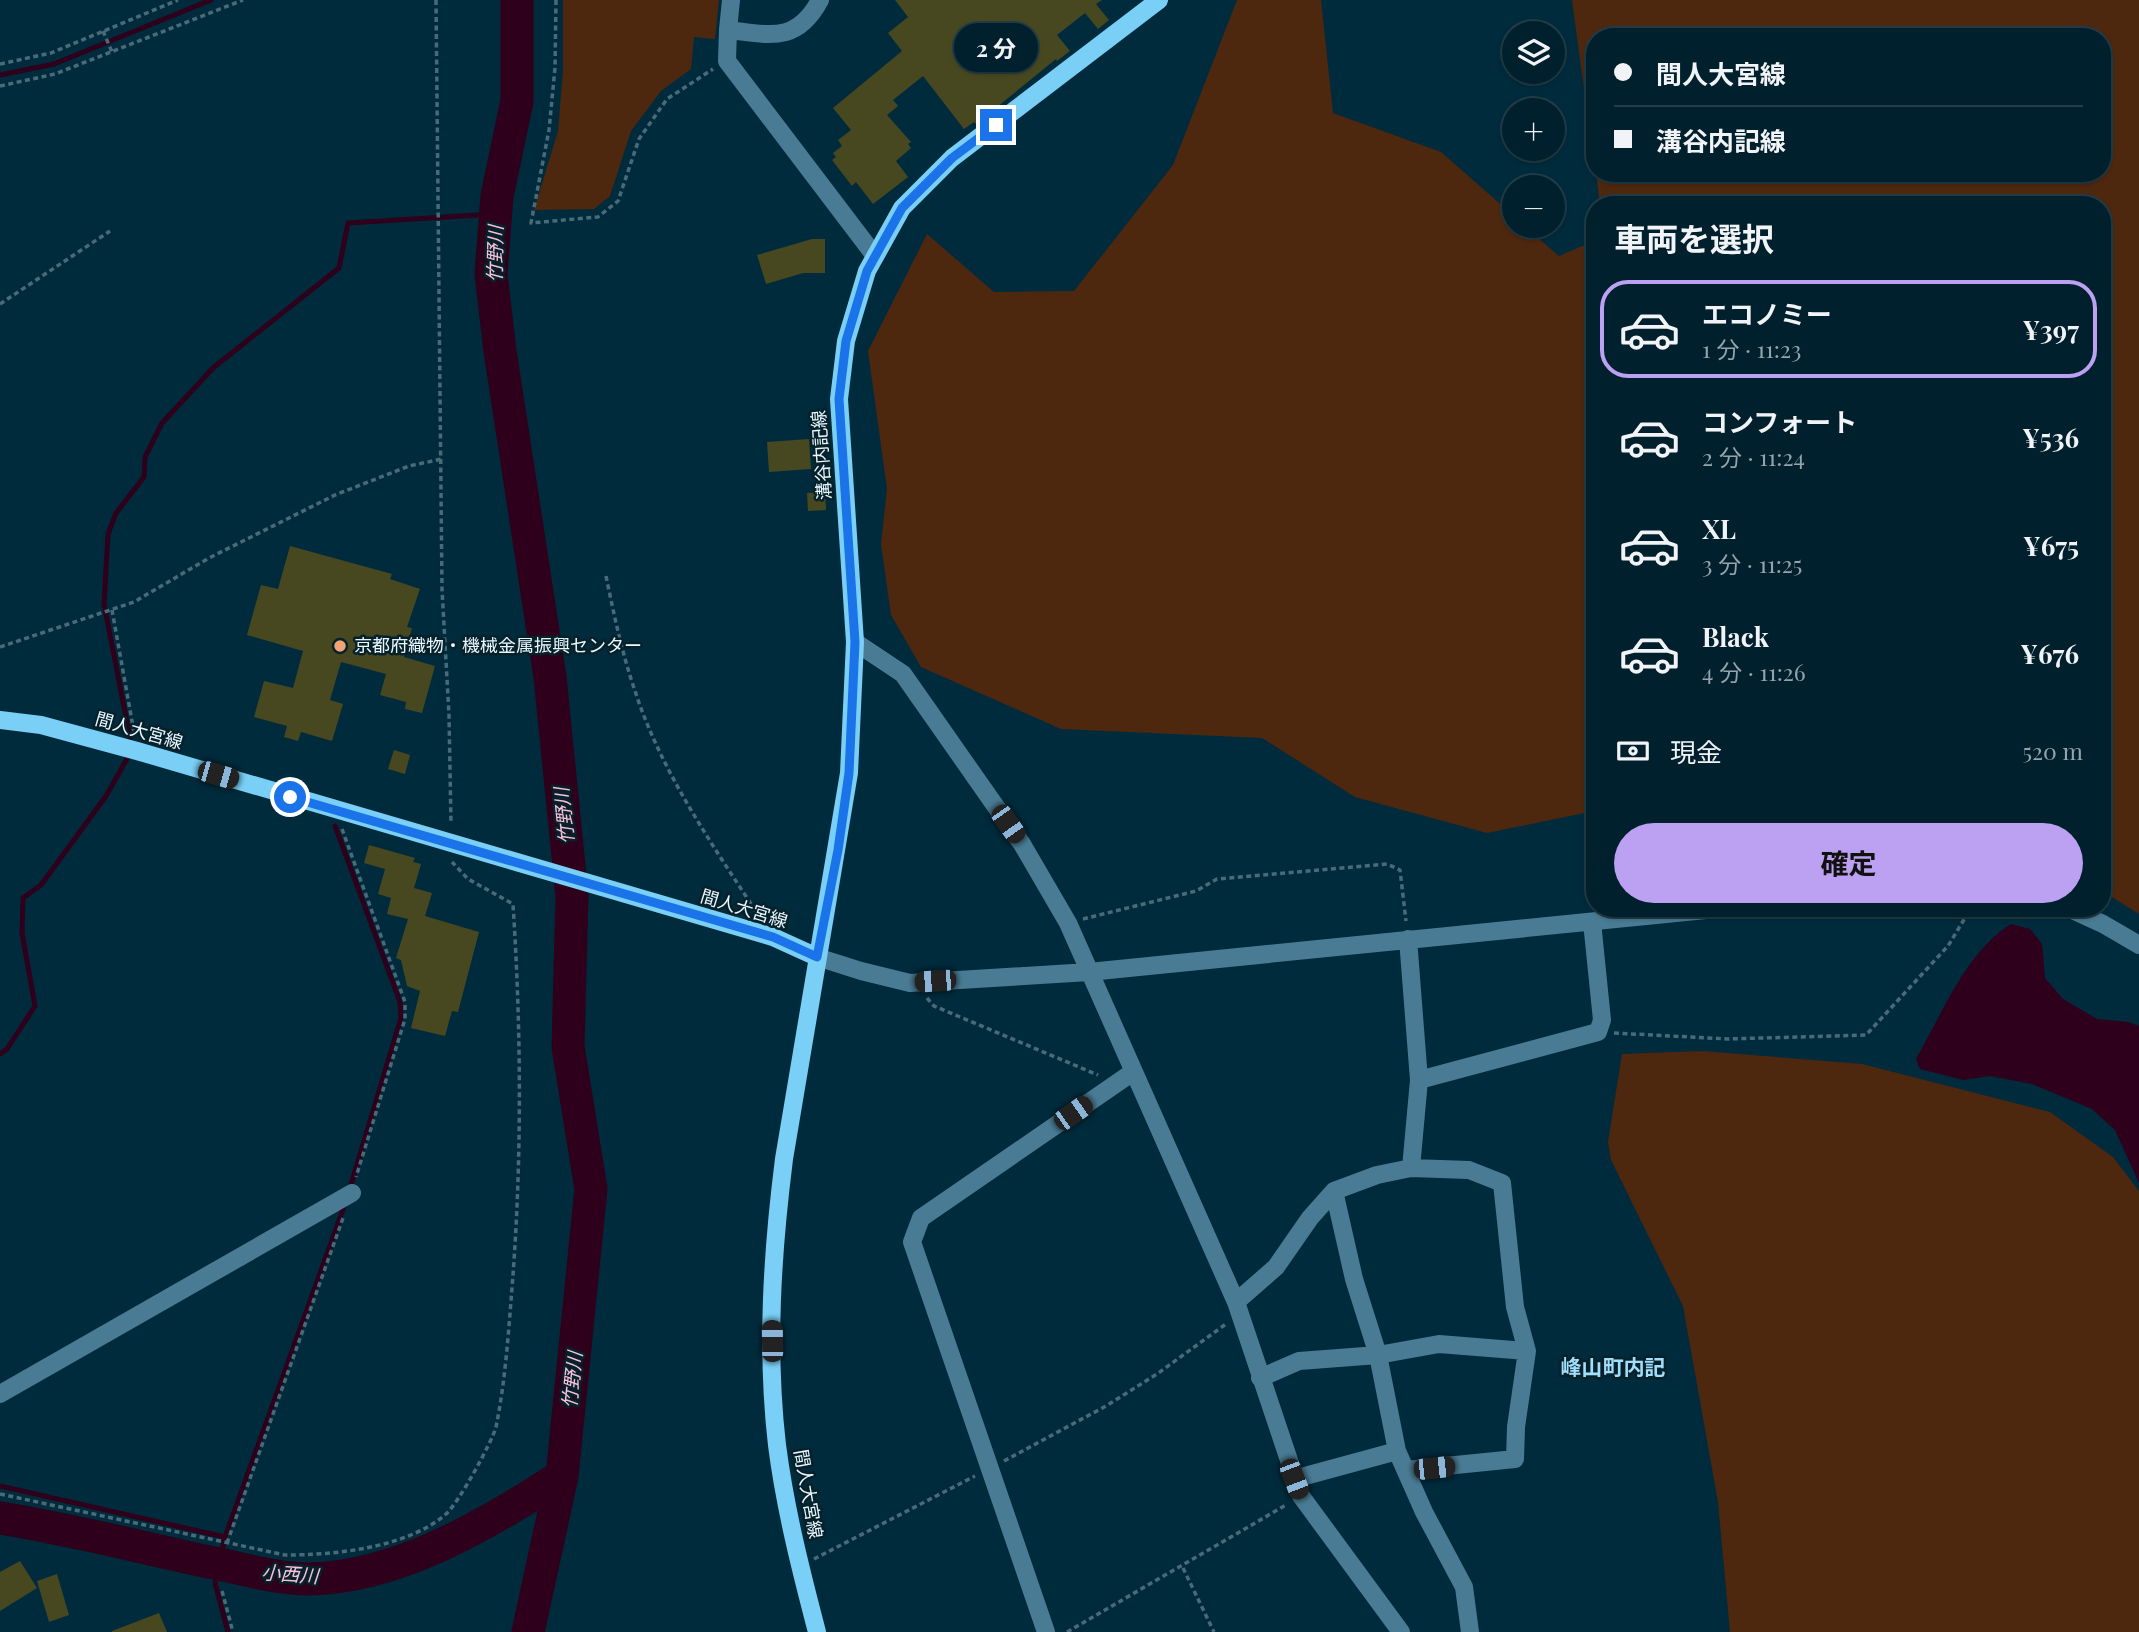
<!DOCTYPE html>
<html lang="ja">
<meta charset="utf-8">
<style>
:root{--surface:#00202d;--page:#0e2d39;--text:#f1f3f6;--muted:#95a3aa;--line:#223e49;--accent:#bca0f2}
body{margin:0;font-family:"Playfair Display","Noto Sans JP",serif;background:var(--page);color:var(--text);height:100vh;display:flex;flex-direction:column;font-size:26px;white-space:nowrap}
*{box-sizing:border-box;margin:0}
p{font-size:23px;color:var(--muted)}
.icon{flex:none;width:38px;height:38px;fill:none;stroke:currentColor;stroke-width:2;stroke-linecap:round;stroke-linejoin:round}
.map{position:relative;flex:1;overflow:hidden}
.sheet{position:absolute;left:1586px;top:196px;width:525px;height:721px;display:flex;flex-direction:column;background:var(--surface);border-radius:28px;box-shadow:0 2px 5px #0004,0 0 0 2px var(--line)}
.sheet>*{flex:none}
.banner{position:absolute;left:1586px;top:28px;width:525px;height:154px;border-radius:28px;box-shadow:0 2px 5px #0004,0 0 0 2px var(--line);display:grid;align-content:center;height:154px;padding:0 28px;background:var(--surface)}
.buttons{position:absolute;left:1502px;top:21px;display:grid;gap:14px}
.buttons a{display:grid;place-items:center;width:63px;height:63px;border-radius:50%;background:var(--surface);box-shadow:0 2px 5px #0004,0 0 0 2px var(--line);font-size:35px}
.end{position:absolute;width:32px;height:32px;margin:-16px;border:9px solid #1a73e8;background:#fff;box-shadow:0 0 0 4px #fff}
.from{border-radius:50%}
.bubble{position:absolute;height:49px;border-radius:24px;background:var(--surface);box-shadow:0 2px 5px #0004,0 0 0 2px var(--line);font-size:23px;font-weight:700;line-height:49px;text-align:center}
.car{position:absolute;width:21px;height:42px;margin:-21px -10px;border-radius:9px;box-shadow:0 0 5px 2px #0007;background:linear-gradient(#222 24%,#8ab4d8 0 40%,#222 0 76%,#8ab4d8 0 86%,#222 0)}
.banner b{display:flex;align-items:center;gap:24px;height:66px;font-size:26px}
.banner b+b{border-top:2px solid var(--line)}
.banner i{width:18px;height:18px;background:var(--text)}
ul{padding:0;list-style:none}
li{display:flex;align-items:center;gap:21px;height:98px;margin:0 14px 10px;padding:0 14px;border:4px solid transparent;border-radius:28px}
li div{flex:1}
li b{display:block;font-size:26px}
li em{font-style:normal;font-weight:700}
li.selected{border-color:var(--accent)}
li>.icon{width:63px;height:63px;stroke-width:1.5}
h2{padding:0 28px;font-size:32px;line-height:84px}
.pay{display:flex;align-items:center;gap:18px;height:77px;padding:0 28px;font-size:26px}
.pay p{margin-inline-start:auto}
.action{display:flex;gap:14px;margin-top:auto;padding:14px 28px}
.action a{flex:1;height:80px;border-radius:42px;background:var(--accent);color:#111;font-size:28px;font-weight:700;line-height:80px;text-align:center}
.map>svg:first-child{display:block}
.green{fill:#4e270f}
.water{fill:#2e001b}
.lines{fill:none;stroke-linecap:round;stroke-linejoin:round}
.stream{stroke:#2e001b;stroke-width:5}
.river{stroke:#2e001b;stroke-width:33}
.building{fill:#484820}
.path{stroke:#496b79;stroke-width:3.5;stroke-dasharray:5 3.5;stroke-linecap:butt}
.minor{stroke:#497c94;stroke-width:18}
.major{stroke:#79cff6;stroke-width:18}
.route{stroke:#1a73e8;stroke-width:9}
.poi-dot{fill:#f0a278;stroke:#07212b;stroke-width:2.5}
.labels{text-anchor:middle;stroke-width:5;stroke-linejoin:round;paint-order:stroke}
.street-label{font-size:18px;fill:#e9f8ff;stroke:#07212b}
.poi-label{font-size:18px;fill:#e9f8ff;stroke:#07212b;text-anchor:start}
.water-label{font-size:19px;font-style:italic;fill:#f9c1db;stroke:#07212b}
.quarter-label{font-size:21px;font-weight:bold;fill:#a1defb;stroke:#07212b}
</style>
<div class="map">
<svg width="2139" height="1632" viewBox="0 0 2139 1632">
<rect width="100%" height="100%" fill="#002b3c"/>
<path class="green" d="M 563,0 L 719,0 L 715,39 L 694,37 L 691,69 L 661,91 L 631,131 L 610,196 L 594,209 L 534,210 L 558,131 L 563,70 Z
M 1237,0 L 1321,0 L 1333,113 L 1441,152 L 1514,216 L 1514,226 L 1524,226 L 1559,256 L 1594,241 L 1594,811 L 1487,833 L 1355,797 L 1262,738 L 1061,729 L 921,667 L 891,615 L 881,544 L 887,489 L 868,351 L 927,234 L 994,292 L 1074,291 L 1173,165 Z
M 1572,0 L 2139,0 L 2139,914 L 2102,891 L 2102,205 L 1600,205 L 1596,173 L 2102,173 L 2102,37 L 1594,37 L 1594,163 Z
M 1702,1051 L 1862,1064 L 2050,1112 L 2113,1157 L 2139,1191 L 2139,1632 L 1730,1632 L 1718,1502 L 1683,1306 L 1611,1160 L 1608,1142 L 1622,1054 Z"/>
<path class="water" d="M 2011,924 L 2030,929 L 2042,944 L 2045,978 L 2063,999 L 2097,1019 L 2128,1022 L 2139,1026 L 2139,1183 L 2115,1130 L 2092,1109 L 2032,1084 L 1990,1076 L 1963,1080 L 1920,1069 L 1916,1059 C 1942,1014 1966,952 2011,924 Z"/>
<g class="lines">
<path class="stream" d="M 0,75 L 54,64 L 211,0
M 335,826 L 400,1002 L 401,1018 L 349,1191
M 0,1054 L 7,1049 L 35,1006 L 22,933 L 23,898 L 41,885 L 106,796 L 128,757 L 130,738 L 104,604 L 108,534 L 116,513 L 144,477 L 145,457 L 162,423 L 214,367 L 339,268 L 348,223 L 495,214
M 0,1486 L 225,1537
M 228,1632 L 215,1583 L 225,1537 L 345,1204"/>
<path class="river" d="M 517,0 L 517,101 L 497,196 L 491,274 L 500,351 L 550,677 L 572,896 L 568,1047 L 591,1189 L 562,1476 L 528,1632
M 0,1518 C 70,1529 139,1547 209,1562 C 241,1568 275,1579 308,1579 C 399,1578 488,1523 562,1476"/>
</g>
<path class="building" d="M 895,0 L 1102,0 L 1096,4 L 1109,20 L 1098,29 L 1085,13 L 1057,35 L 1070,51 L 1057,61 L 1056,59 L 976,124 L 974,122 L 964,129 L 923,76 L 893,100 L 898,106 L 887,115 L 911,142 L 908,144 L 911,148 L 896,161 L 908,177 L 873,204 L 856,182 L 852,186 L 832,160 L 836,157 L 833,153 L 842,146 L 838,140 L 851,130 L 833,108 L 902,51 L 888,33 L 908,17 Z
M 812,239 L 825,239 L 825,273 L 803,273 L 766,284 L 757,255 Z
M 809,439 L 811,469 L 769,472 L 767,442 Z
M 825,492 L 826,510 L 808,511 L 807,493 Z
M 290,546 L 392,574 L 390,579 L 420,589 L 407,627 L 412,628 L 404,657 L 435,666 L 422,713 L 405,709 L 406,702 L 380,695 L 386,674 L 341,662 L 330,700 L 343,704 L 332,741 L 301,732 L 298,741 L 284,737 L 287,726 L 254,717 L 264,681 L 293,688 L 303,651 L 247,635 L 261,585 L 278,589 Z
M 394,750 L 410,755 L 405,774 L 388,769 Z
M 369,845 L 415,858 L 413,862 L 421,864 L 414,888 L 432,893 L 425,916 L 479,932 L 458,1012 L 452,1011 L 445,1036 L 411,1028 L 420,991 L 407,986 L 401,960 L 396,958 L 408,919 L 387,914 L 391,898 L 378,894 L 385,869 L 364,863 Z
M 20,1561 L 37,1588 L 0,1611 L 0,1572 Z
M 57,1574 L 69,1615 L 49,1622 L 37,1581 Z
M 159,1613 L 167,1632 L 112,1632 L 112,1631 Z"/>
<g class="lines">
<path class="path" d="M 436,0 L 442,589 L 449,715 L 451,824
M 556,0 L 555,68 L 549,130 L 531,223 L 598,217 L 618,201 L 639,139 L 667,99 L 713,69
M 103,31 L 112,52
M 0,64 L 51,53 L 178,0
M 0,86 L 55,74 L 243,0
M 0,304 L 110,231
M 606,576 C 614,615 622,653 635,691 C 661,771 711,843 757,913
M 112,610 L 134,732
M 0,647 L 134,602 L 209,558 L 335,495 L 409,466 L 442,459
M 342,829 L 405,1002 L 405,1019 L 356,1177
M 1592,865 L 1592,906
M 1083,919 L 1196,891 L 1217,879 L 1387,864 L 1400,870 L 1406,921
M 927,998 L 934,1006 L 1098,1075
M 1614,1033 L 1728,1039 L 1866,1035 L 1948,946 L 1971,908
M 1004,1461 L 1106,1406 L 1157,1374 L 1226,1324
M 0,1494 L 285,1555 C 335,1555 407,1548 446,1514 C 458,1504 492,1442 496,1427 C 506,1378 509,1325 513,1275 C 522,1151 521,1028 513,904 L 468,879 L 452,862
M 227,1543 L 343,1218
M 814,1559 L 975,1476
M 1183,1568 L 1214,1632
M 222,1591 L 233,1632
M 1067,1632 L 1286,1505"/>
<path class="minor" d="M 731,0 L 728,30 C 771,35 797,43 820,0
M 728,30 L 727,61 L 875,256
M 855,642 L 903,674 L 1022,844 L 1068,923 L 1236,1302 L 1301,1496 L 1401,1632
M 2068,908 L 2103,924 L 2139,945
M 1408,939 L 1419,1080 L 1411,1168
M 817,957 L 861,971 L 910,983 L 1089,972 L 1726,908
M 1419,1080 L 1598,1032 L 1602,1020 L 1592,922
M 1334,1191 L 1354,1279 L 1378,1355 L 1397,1451 L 1424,1512 L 1464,1587 L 1470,1632
M 1236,1302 L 1276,1267 L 1310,1218 L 1334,1191 L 1377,1175 L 1411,1168 L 1469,1170 L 1502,1183 L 1515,1307 L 1527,1351 L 1516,1427 L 1515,1459 L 1406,1470
M 1260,1378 L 1299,1361 L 1378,1355 L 1439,1344 L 1527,1351
M 0,1394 L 352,1193
M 1294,1479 L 1397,1451
M 1046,1632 L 912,1242 L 921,1218 L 1133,1072"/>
<path class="major" d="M 0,720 L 41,725 L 137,751 L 773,937 L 817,957
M 817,1632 C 801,1571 785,1508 777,1445 C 766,1350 772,1254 784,1159 L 849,773 L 855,642 L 839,399 L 846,341 L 867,271 L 902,208 L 952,158 L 1159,0"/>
</g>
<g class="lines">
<path class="route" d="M 290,797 L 773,937 L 817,957 L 838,850 L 849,773 L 855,642 L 839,399 L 846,341 L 867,271 L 902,208 L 952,158 L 996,125"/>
</g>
<circle class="poi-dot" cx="340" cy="646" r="7"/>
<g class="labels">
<g class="street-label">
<text transform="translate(822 455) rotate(-94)" y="6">溝谷内記線</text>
<text transform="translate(139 731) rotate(16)" y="6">間人大宮線</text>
<text transform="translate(744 909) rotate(17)" y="6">間人大宮線</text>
<text transform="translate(808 1494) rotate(80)" y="6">間人大宮線</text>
</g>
<g class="poi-label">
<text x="354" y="652">京都府織物・機械金属振興センター</text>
</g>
<g class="water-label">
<text transform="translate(495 254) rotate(-89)" y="7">竹野川</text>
<text transform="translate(564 816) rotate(-96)" y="7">竹野川</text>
<text transform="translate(572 1380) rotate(-84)" y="7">竹野川</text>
<text transform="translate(290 1574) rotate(4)" y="7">小西川</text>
</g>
<g class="quarter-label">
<text x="1613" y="1375">峰山町内記</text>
</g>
</g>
</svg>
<div class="buttons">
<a><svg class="icon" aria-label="layers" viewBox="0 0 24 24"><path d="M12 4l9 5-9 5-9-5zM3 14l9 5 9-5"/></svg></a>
<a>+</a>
<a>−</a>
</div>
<i class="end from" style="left:290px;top:797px"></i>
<i class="end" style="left:996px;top:125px"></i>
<div class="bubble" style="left:954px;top:23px;width:84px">2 分</div>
<i class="car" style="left:218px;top:775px;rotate:106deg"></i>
<i class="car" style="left:1008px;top:824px;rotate:145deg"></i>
<i class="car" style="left:935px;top:981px;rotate:266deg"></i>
<i class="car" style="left:1073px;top:1113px;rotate:55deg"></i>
<i class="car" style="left:772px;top:1341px;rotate:359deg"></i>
<i class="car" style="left:1434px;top:1468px;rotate:84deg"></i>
<i class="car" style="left:1294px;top:1479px;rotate:159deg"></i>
<div class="banner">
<b><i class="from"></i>間人大宮線</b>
<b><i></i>溝谷内記線</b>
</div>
<section class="sheet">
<h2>車両を選択</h2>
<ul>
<li class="selected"><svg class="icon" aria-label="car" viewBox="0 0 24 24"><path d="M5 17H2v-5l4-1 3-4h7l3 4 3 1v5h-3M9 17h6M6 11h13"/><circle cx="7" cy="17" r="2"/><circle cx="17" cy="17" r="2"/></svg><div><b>エコノミー</b><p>1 分 · 11:23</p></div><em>¥397</em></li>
<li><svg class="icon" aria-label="car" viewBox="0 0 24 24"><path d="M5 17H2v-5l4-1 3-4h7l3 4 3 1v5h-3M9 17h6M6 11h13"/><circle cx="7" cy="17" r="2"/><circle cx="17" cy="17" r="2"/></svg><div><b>コンフォート</b><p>2 分 · 11:24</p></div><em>¥536</em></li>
<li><svg class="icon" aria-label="car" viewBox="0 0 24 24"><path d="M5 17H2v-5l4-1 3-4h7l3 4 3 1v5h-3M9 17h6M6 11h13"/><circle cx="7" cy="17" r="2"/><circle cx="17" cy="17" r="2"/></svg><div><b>XL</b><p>3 分 · 11:25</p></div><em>¥675</em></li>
<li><svg class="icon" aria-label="car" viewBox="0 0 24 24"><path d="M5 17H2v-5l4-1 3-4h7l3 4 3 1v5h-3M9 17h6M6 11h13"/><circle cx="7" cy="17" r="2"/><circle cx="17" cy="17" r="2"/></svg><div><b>Black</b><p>4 分 · 11:26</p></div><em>¥676</em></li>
</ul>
<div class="pay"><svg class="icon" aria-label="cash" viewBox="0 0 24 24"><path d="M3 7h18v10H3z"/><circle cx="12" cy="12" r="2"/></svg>現金<p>520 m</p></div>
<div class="action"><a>確定</a></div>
</section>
</div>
